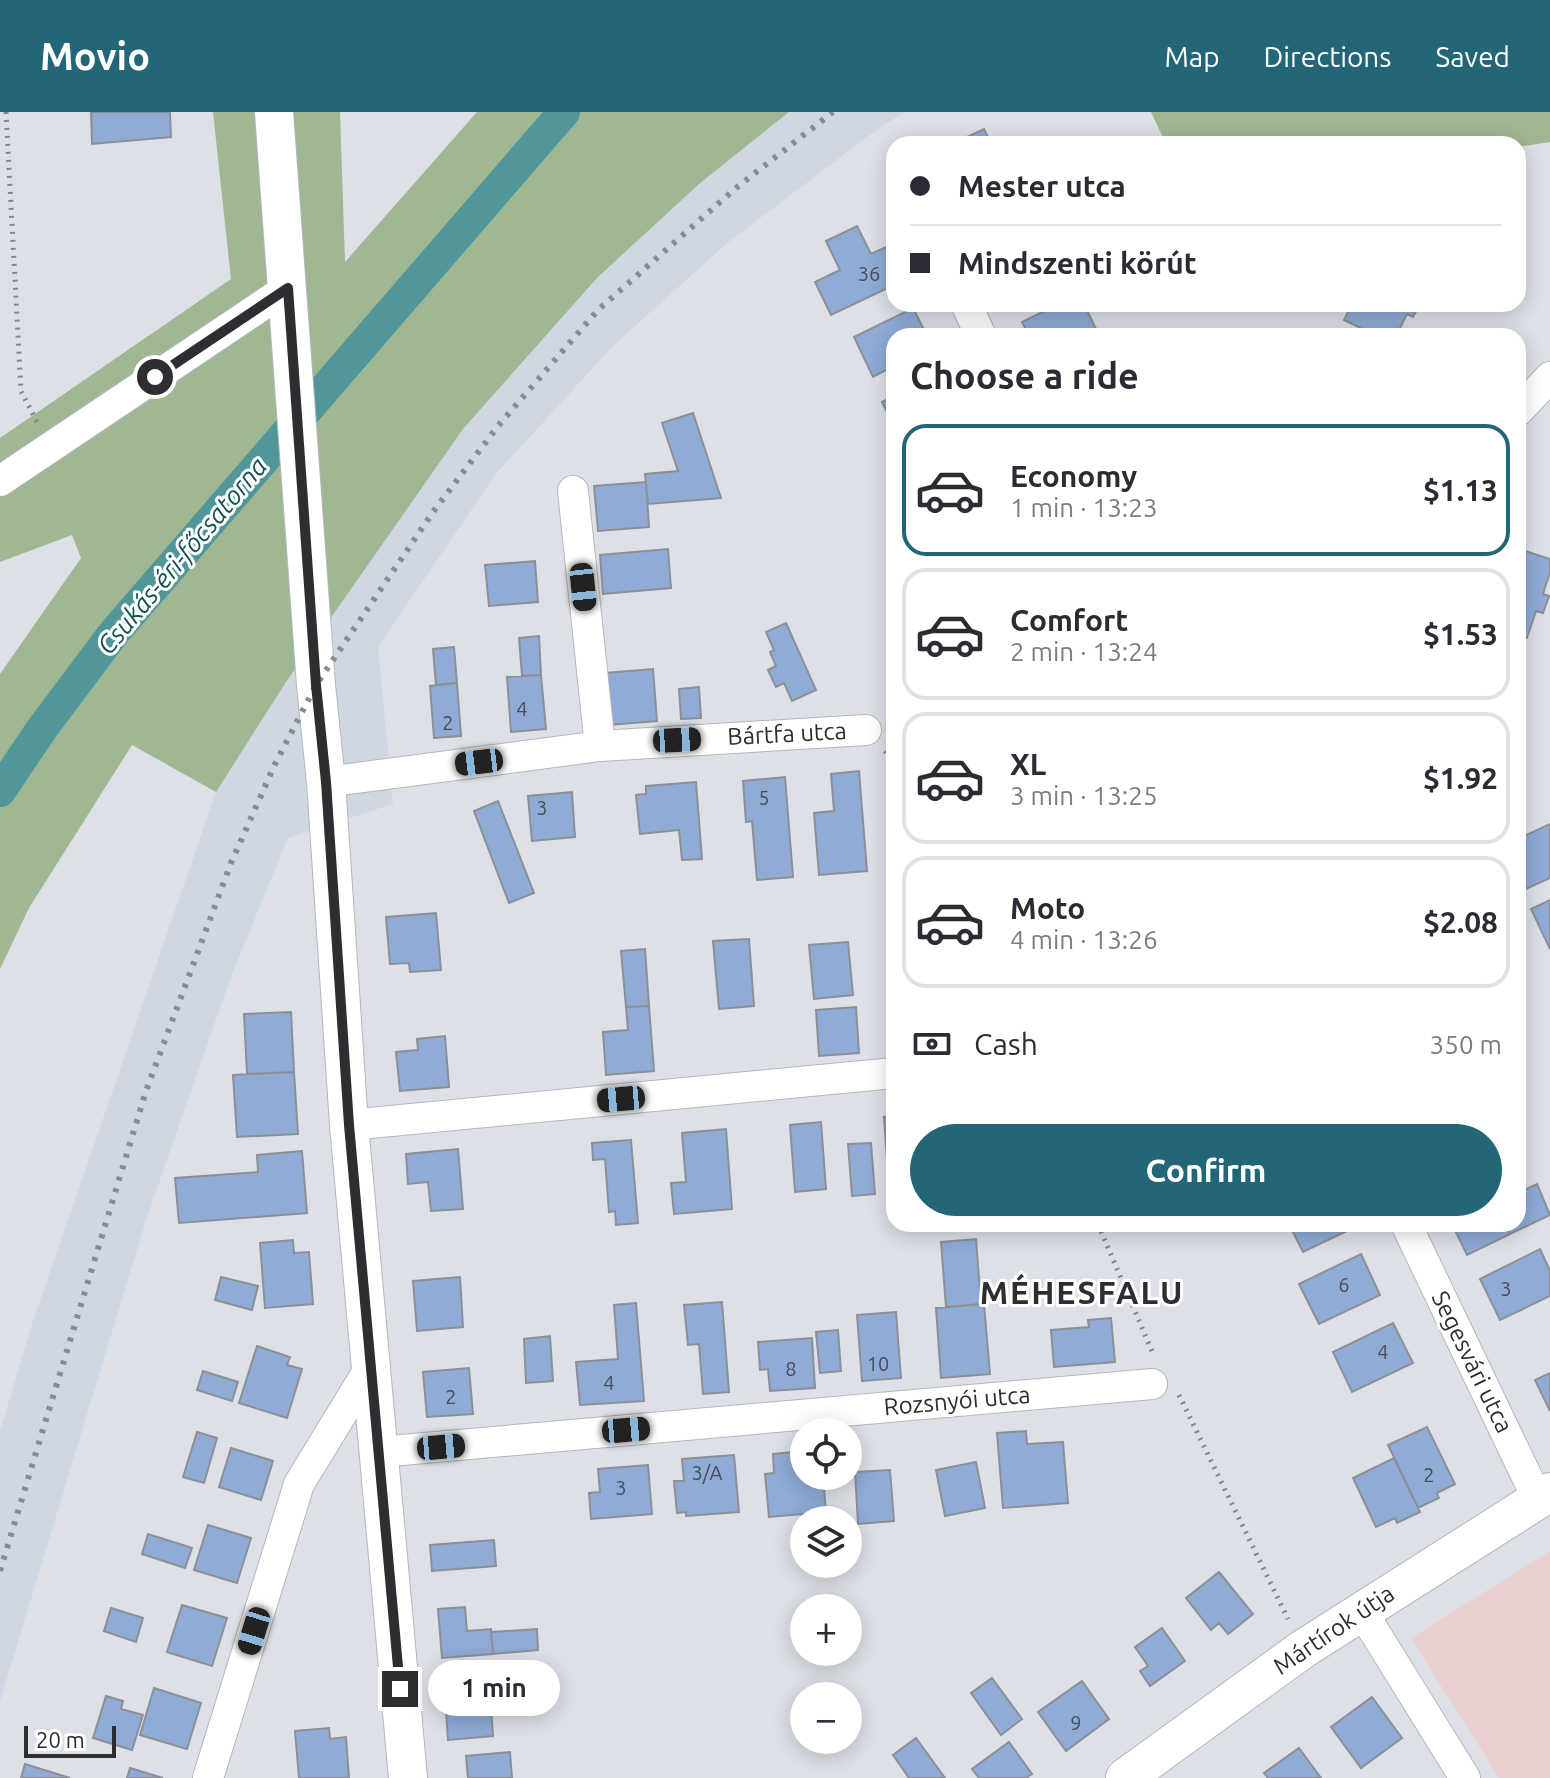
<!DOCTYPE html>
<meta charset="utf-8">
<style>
:root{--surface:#fff;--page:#f7f7f7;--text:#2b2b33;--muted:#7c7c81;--line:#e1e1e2;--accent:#236678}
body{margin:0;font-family:Ubuntu,sans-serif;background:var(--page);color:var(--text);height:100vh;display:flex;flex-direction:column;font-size:30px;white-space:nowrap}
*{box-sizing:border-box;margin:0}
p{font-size:26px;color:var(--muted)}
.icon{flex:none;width:44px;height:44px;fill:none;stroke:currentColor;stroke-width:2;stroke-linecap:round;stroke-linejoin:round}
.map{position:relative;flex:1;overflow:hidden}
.side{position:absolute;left:886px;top:216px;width:640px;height:904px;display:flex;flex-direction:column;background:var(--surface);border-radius:24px;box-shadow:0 4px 20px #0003}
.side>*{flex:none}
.top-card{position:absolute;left:886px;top:24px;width:640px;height:176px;border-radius:24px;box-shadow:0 4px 20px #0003;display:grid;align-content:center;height:176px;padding:0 24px;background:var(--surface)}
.controls{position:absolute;left:790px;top:1306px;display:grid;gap:16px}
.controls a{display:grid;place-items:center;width:72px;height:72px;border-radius:50%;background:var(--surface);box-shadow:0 4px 20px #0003;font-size:40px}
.scale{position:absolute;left:24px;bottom:20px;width:92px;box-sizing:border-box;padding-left:8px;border:4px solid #2d2e31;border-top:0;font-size:22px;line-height:28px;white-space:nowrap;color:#2d2e31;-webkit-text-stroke:6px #fff;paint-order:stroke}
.end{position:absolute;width:36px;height:36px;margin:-18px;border:10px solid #2d2e31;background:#fff;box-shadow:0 0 0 4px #fff}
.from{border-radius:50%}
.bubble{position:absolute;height:56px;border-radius:28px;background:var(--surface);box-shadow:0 4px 20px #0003;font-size:26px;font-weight:600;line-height:56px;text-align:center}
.car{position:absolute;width:24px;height:48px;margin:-24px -12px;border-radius:10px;box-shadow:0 0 6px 2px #0007;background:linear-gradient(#222 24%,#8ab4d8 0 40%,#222 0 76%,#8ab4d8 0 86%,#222 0)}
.top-card b{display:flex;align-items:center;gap:28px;height:76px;font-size:30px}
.top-card b+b{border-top:2px solid var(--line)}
.top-card i{width:20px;height:20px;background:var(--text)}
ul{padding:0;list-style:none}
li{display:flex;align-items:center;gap:24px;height:132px;margin:0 16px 12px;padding:0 8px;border:4px solid var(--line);border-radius:24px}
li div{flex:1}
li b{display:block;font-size:30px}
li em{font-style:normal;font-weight:600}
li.selected{border-color:var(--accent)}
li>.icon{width:72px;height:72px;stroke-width:1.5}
h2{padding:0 24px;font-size:36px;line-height:96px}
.pay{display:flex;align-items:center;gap:20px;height:88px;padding:0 24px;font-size:30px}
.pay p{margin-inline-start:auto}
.cta{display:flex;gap:16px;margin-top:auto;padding:16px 24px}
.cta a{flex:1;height:92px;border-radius:48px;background:var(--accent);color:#fff;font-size:32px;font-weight:600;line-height:92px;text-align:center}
header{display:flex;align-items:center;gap:48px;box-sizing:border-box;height:112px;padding:0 40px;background:var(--accent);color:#fff}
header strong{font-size:38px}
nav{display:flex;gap:44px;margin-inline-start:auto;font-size:28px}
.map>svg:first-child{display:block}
.built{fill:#cfd7e3}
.industrial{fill:#ead0ce}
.green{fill:#a0b794}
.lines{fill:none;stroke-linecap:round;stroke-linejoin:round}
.canal{stroke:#519799;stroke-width:32}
.building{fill:#8fabd6;stroke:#8c9096;stroke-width:2}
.minor-casing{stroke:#b3b7bd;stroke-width:32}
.tertiary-casing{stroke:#b3b7bd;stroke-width:40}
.path{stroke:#83858a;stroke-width:5;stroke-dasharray:2 6;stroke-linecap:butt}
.minor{stroke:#fff;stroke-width:30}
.tertiary{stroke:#fff;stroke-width:38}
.rail{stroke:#888b8f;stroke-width:6;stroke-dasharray:4 8;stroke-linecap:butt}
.route{stroke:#2d2e31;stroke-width:10}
.labels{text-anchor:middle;stroke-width:6;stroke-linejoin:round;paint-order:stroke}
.number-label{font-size:20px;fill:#464d5a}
.street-label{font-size:24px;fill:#2d2e31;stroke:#fff}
.water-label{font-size:26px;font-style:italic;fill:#135153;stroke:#fff}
.district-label{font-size:32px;font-weight:bold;letter-spacing:2px;fill:#2d2e31;stroke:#fff}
</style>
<header>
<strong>Movio</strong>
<nav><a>Map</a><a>Directions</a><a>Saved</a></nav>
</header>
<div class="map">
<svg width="1550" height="1666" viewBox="0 0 1550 1666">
<rect width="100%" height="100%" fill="#dde1e7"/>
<path class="built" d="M 789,0 L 904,0 L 871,22 L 726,132 L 613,234 L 495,363 L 378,535 L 393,692 L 288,726 L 232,862 L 146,1108 L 0,1589 L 0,1319 L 32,1212 L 216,680 L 286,570 L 463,317 L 597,166 L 699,72 Z"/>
<path class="industrial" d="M 1550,1439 L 1550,1666 L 1499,1666 L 1411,1526 Z"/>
<path class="green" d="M 213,0 L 340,0 L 345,150 L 477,0 L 789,0 L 699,72 L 597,166 L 463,317 L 286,570 L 216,680 L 132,633 L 29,796 L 0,857 L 0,562 L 81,446 L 72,423 L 0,450 L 0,326 L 231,167 Z
M 1151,0 L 1550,0 L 1550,30 L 1518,35 L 1518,32 L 1166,32 Z"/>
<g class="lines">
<path class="canal" d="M 0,679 L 41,618 L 113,522 L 564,0"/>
</g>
<path class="building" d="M 91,0 L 170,0 L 171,25 L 92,32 Z
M 984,17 L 991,32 L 952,32 Z
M 857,114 L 871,142 L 886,135 L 894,152 L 894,173 L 831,203 L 815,170 L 840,158 L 826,129 Z
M 1059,192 L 1084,192 L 1097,219 L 1086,224 L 1029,224 L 1022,210 Z
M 1352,192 L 1420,192 L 1413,205 L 1407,202 L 1396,224 L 1377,224 L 1344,208 Z
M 913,196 L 927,224 L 894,224 L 894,254 L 873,265 L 854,225 Z
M 894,284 L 894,315 L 882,290 Z
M 693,301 L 721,386 L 648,392 L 645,362 L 678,359 L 662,311 Z
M 646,370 L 649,415 L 598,419 L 594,374 Z
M 668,437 L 671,476 L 603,482 L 600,443 Z
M 1525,439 L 1550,447 L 1550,460 L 1543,482 L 1549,484 L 1543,501 L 1536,499 L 1527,526 L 1518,522 L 1518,458 Z
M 535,449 L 538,490 L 489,494 L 485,453 Z
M 786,511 L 816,578 L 792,589 L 784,571 L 776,575 L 768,558 L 776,554 L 770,540 L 774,538 L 766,520 Z
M 539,524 L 541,563 L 522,564 L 519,526 Z
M 454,535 L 457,571 L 436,573 L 433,537 Z
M 653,557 L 657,609 L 609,613 L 605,561 Z
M 541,563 L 546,617 L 511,620 L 507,565 Z
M 457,571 L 461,624 L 434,626 L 430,574 Z
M 699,575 L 701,606 L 681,607 L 679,577 Z
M 859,659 L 867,759 L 819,763 L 814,701 L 834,699 L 831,662 Z
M 785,665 L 793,765 L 757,768 L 752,709 L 746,710 L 743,669 Z
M 696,670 L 702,747 L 682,748 L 679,718 L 640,722 L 636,683 L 646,682 L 646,674 Z
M 572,680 L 575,725 L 532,729 L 528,684 Z
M 498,689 L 534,781 L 509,791 L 474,699 Z
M 1550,712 L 1550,766 L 1526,777 L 1518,761 L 1518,727 Z
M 1550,788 L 1550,837 L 1531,797 Z
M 436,801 L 441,858 L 410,860 L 409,851 L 390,852 L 386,805 Z
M 749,827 L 754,894 L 719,897 L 713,829 Z
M 848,830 L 853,883 L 814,887 L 809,833 Z
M 645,837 L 649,894 L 626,895 L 621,839 Z
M 649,894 L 654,959 L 606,963 L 603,920 L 628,918 L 626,895 Z
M 856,895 L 859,941 L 819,944 L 816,898 Z
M 291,900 L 294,960 L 247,962 L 244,902 Z
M 445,924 L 449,975 L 400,979 L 396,940 L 418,938 L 417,927 Z
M 294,960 L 298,1022 L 237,1025 L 233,963 Z
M 894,1004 L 894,1060 L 888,1061 L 884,1005 Z
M 821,1010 L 826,1077 L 795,1080 L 790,1013 Z
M 726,1017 L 732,1097 L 674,1102 L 671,1071 L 686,1070 L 682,1021 Z
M 631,1028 L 638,1111 L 616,1113 L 615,1099 L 609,1100 L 605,1047 L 593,1048 L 592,1031 Z
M 871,1031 L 875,1082 L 852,1084 L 848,1032 Z
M 458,1037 L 463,1097 L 431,1099 L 428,1070 L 408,1072 L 406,1042 Z
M 302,1039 L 307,1101 L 179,1111 L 175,1066 L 258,1060 L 257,1043 Z
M 1537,1072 L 1550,1103 L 1510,1122 L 1505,1112 L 1518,1112 L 1518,1098 L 1525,1095 L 1518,1081 Z
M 1289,1112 L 1348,1112 L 1351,1117 L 1303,1140 Z
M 1452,1112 L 1505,1112 L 1510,1122 L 1467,1143 Z
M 976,1127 L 981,1192 L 946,1195 L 941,1130 Z
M 293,1128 L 294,1141 L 309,1140 L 313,1192 L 265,1196 L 260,1131 Z
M 1540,1137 L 1550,1159 L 1550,1184 L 1500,1208 L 1480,1167 Z
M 1361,1142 L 1380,1183 L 1319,1212 L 1299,1172 Z
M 221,1165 L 258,1174 L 252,1198 L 215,1188 Z
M 460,1165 L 463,1215 L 417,1219 L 413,1169 Z
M 722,1190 L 729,1280 L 703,1282 L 699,1232 L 688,1233 L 684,1193 Z
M 636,1191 L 644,1289 L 580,1293 L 576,1250 L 618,1247 L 614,1193 Z
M 984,1192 L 990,1262 L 941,1266 L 936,1196 Z
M 896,1200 L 901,1266 L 862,1269 L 857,1203 Z
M 1111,1206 L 1115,1250 L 1054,1255 L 1051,1218 L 1089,1215 L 1088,1208 Z
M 1393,1211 L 1413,1251 L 1352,1280 L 1333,1240 Z
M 838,1218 L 841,1259 L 820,1261 L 816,1220 Z
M 550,1224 L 553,1269 L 526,1271 L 524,1227 Z
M 812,1226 L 815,1276 L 770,1279 L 768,1257 L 760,1258 L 758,1230 Z
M 257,1234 L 290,1245 L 287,1253 L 302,1257 L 287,1306 L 239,1291 Z
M 469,1256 L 473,1302 L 427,1305 L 423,1260 Z
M 203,1259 L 238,1270 L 232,1289 L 197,1278 Z
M 1550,1261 L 1550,1299 L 1535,1268 Z
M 1427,1315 L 1455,1372 L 1437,1381 L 1439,1386 L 1418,1396 L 1388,1333 Z
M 1026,1319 L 1027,1332 L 1063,1330 L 1068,1391 L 1003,1396 L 997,1321 Z
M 197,1320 L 217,1326 L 204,1371 L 183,1365 Z
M 231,1336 L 273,1349 L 261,1388 L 219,1375 Z
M 804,1339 L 804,1364 L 823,1364 L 826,1400 L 769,1405 L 765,1362 L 774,1361 L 773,1342 Z
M 734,1343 L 739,1400 L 686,1404 L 686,1400 L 677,1401 L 674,1369 L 684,1369 L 682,1347 Z
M 1394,1346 L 1420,1400 L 1397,1411 L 1395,1406 L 1376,1415 L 1353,1366 Z
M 976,1350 L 985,1396 L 945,1404 L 936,1358 Z
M 648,1353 L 652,1402 L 591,1407 L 589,1381 L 600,1380 L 598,1357 Z
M 890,1358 L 894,1409 L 858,1412 L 855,1360 Z
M 208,1413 L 251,1426 L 237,1471 L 194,1458 Z
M 148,1422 L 192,1436 L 185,1456 L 142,1442 Z
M 494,1428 L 496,1454 L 432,1459 L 430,1433 Z
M 1219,1460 L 1253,1502 L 1228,1522 L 1219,1511 L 1211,1518 L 1186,1486 Z
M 182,1493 L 227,1506 L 212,1554 L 167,1540 Z
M 465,1495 L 467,1519 L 491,1517 L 493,1542 L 442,1546 L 438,1497 Z
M 111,1496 L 143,1506 L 136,1530 L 104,1519 Z
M 1162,1516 L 1185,1549 L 1150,1574 L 1140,1559 L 1148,1554 L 1135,1535 Z
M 537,1517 L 538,1538 L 493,1542 L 491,1520 Z
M 992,1566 L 1022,1607 L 1001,1623 L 971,1581 Z
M 1082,1569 L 1109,1607 L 1066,1639 L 1038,1600 Z
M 154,1576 L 201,1591 L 187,1637 L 140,1623 Z
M 490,1580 L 493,1624 L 448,1628 L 445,1584 Z
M 106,1584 L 123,1589 L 121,1597 L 143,1603 L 132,1638 L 93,1626 Z
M 1372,1585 L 1402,1626 L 1361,1656 L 1331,1615 Z
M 329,1616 L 330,1627 L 346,1625 L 349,1666 L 299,1666 L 295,1619 Z
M 916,1626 L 945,1666 L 909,1666 L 893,1643 Z
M 1009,1630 L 1032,1662 L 1026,1666 L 979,1666 L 972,1657 Z
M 1299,1636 L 1321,1666 L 1268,1666 L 1264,1661 Z
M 510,1640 L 512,1666 L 468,1666 L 466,1644 Z
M 25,1652 L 70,1666 L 21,1666 Z
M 130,1656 L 163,1666 L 127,1666 Z"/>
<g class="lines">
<defs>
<path id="minor" d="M 966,192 L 981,224
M 1518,299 L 1550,265
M 0,369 L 288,176
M 573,379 L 600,634
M 326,670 L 600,634 L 866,618
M 349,1013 L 894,961
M 1406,1112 L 1538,1388
M 379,1340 L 1152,1272
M 1361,1498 L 1465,1666
M 208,1666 L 299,1372 L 371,1254"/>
<path id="tertiary" d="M 274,0 L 316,573 L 326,670 L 349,1013 L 408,1666
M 1125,1666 L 1303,1537 L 1550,1380"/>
</defs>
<use href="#minor" class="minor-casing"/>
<use href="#tertiary" class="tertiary-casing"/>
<path class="path" d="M 6,0 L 21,279 L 37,310
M 885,639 L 894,651
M 1098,1112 L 1154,1244
M 1179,1283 L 1288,1507"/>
<use href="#minor" class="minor"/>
<use href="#tertiary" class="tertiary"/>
<path class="rail" d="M 0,1459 L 146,979 L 231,751 L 275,652 L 316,573 L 433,400 L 498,314 L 598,198 L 736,76 L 833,0"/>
</g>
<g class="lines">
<path class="route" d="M 155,265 L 288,176 L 316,573 L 326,670 L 349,1013 L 400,1577"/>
</g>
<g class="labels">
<g class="number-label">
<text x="869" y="169">36</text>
<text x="522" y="604">4</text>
<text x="448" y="618">2</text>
<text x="764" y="693">5</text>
<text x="542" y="703">3</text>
<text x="1344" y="1180">6</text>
<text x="1506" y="1184">3</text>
<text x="1383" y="1247">4</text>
<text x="878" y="1259">10</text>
<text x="791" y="1264">8</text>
<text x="609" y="1278">4</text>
<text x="451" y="1292">2</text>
<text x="707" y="1368">3/A</text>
<text x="1429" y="1370">2</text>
<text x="621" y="1383">3</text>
<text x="1076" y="1618">9</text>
</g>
<g class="street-label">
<text transform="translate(787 622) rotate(-3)" y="8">Bártfa utca</text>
<text transform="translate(1472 1250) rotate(64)" y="8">Segesvári utca</text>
<text transform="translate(957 1289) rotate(-5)" y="8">Rozsnyói utca</text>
<text transform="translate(1334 1518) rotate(-34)" y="8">Mártírok útja</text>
</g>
<g class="water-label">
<text transform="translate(182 444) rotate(-50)" y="9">Csukás-éri-főcsatorna</text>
</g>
<g class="district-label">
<text x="1082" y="1192">MÉHESFALU</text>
</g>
</g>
</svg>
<div class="controls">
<a><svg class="icon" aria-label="locate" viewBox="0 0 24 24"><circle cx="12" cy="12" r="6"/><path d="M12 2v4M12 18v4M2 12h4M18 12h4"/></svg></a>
<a><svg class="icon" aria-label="layers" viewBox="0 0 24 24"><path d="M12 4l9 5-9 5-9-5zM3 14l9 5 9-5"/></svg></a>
<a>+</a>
<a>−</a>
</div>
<div class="scale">20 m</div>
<i class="end from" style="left:155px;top:265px"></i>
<i class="end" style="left:400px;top:1577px"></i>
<div class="bubble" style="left:428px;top:1548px;width:132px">1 min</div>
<i class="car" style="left:583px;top:475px;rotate:174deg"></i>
<i class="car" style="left:677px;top:628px;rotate:87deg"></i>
<i class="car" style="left:479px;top:650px;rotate:263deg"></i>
<i class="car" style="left:621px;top:987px;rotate:265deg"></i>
<i class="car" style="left:626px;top:1318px;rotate:85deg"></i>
<i class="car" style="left:441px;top:1335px;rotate:85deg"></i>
<i class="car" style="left:254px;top:1519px;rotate:197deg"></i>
<div class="top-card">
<b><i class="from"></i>Mester utca</b>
<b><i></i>Mindszenti körút</b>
</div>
<section class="side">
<h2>Choose a ride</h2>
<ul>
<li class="selected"><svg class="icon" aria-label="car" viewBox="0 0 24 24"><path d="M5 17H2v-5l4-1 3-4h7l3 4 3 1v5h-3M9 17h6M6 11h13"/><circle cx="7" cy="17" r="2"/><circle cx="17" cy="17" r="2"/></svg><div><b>Economy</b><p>1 min · 13:23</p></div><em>$1.13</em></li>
<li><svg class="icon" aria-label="car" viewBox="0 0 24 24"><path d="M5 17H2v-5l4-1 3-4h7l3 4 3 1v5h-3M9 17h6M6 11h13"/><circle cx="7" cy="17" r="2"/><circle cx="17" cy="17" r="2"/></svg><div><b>Comfort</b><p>2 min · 13:24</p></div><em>$1.53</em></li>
<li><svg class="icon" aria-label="car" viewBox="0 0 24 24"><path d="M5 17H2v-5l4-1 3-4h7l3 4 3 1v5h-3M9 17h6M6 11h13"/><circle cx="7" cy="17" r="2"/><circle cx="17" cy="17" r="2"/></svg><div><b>XL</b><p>3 min · 13:25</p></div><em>$1.92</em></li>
<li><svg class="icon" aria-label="car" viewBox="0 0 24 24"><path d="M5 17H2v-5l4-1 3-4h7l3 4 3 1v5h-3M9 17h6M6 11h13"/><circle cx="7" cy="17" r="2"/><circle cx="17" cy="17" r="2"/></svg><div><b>Moto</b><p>4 min · 13:26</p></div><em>$2.08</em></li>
</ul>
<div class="pay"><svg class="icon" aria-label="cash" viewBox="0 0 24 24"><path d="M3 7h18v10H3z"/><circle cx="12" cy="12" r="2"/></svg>Cash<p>350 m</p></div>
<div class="cta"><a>Confirm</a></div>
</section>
</div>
